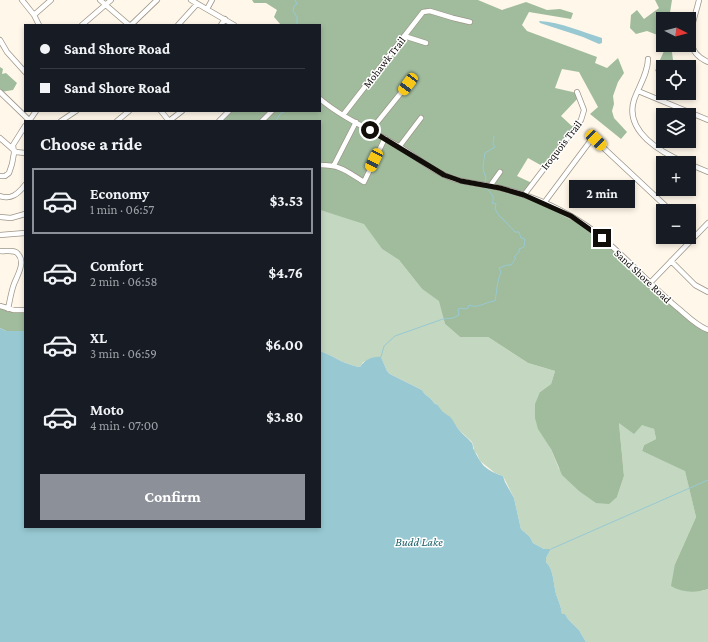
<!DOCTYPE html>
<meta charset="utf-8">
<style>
:root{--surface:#171b24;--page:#242831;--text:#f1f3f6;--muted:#9ea1a6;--line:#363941;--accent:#8c9099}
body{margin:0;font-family:"Crimson Pro",serif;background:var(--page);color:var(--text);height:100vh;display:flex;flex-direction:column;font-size:15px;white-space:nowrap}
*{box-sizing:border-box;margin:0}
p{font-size:13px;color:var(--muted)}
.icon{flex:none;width:22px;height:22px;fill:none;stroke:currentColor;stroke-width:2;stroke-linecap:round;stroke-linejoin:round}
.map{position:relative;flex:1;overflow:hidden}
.sheet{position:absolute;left:24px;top:120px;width:297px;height:408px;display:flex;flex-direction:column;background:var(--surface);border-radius:0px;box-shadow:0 2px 6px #0003}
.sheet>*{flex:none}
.top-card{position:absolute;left:24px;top:24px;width:297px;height:88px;border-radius:0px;box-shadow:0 2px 6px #0003;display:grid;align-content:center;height:88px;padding:0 16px;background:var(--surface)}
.needle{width:26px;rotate:96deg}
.fabs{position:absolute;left:656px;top:12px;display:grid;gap:8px}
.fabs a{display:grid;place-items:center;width:40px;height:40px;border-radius:0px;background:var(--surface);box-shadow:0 2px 6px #0003;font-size:20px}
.end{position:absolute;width:18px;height:18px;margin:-9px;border:5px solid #110e0a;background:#fff;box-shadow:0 0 0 2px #fff}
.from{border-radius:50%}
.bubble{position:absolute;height:28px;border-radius:0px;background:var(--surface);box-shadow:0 2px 6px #0003;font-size:13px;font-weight:700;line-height:28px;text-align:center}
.car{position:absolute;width:12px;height:24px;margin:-12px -6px;border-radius:5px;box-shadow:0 0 3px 1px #0007;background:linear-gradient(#f5c518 24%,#345 0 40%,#f5c518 0 76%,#345 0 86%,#f5c518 0)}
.top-card b{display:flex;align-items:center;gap:14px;height:38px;font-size:15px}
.top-card b+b{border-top:1px solid var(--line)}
.top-card i{width:10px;height:10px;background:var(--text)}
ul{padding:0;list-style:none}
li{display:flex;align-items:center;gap:12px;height:66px;margin:0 8px 6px;padding:0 8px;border:2px solid transparent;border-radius:0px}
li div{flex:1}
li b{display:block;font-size:15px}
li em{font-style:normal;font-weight:700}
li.active{border-color:var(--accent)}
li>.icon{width:36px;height:36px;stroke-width:1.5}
h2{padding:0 16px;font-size:18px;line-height:48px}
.primary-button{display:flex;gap:8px;margin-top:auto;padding:8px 16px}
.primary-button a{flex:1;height:46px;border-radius:0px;background:var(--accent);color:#fff;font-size:16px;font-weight:700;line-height:46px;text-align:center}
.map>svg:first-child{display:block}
.green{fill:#c3d7c1}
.forest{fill:#a0bc9d}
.water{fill:#98c9d3}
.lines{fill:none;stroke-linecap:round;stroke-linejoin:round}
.stream{stroke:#98c9d3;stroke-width:1}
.minor-casing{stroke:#9d9689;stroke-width:6}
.minor{stroke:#fff;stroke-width:4.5}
.route{stroke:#110e0a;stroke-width:5}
.labels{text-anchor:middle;stroke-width:3;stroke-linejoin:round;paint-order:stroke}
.street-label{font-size:11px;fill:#110e0a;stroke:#fff}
.water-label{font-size:12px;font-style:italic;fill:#1c5e69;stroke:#fff}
</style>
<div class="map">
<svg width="708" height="642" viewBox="0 0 708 642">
<rect width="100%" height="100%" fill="#fff7e9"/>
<path class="green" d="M 320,210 L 364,223 L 382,249 L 399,260 L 422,289 L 440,301 L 445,324 L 460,337 L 488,337 L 528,363 L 555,371 L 551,384 L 540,392 L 551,449 L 559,469 L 617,497 L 624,476 L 619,423 L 642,424 L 654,429 L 656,439 L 644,445 L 642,451 L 685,470 L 696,517 L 675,564 L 702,591 L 708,589 L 708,642 L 586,642 L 579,630 L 568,619 L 565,614 L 562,614 C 561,604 556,597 555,589 C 553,580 553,569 546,562 L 546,558 L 551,549 L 544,549 L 533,543 L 530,537 L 521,529 L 514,498 L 503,476 L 495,473 L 480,461 L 477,454 L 474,451 L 473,444 L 471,441 L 459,430 L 449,417 L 445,415 L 440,410 L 438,405 L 434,403 C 431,397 425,396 422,390 L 390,374 L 387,371 L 381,357 L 363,362 L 360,367 C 345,365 334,356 320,351 Z"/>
<path class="forest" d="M 252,0 L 478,0 L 502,10 L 526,2 L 547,10 L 560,9 L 573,13 L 571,19 L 529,12 L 522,25 L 527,31 L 597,57 L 595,63 L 607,68 L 618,58 L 624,73 L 618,82 L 613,96 L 614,104 L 612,111 L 614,118 L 627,132 L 621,139 L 590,114 L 598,107 L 579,72 L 562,69 L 555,88 L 577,93 L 579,97 L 561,116 L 574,128 L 544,167 L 528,158 L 517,176 L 532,183 L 525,195 L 592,231 L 703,329 L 708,330 L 708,589 C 696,593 682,593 671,586 L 675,564 L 696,517 L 685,471 L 642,451 L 644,445 L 656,439 L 654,429 L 642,425 L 634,434 L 619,423 L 624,476 L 617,497 L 609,504 L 596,503 L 579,491 L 562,475 L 551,449 L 538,429 L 535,418 L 535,404 L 540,392 L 551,384 L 555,371 L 528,363 L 488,337 L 460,337 L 445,324 L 439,301 L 422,289 L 399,260 L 382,249 L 364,224 L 320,210 L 320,121 L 220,121 L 231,111 L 320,111 L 320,25 L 281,25 L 274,17 L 277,10 L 266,3 L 254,3 Z
M 655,0 L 672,0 L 669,19 L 663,19 L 663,45 L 671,45 L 673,60 L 675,67 L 663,67 L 663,74 L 655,71 L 664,51 L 660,36 L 647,31 L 636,34 L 630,28 L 631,15 L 637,10 L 644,19 L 659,8 Z
M 0,67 L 3,69 L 2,74 L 6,73 L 17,83 L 13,90 L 1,92 L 0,90 Z
M 0,308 L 25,312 L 25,331 L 6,331 L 0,328 Z"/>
<path class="water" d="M 539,21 C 561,22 582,32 602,38 L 602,43 L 599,44 L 583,37 L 540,23 Z
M 0,328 L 6,331 L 25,331 L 25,527 L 320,527 L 320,351 C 334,356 345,365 360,367 C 364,360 373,356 381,357 L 387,371 L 390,374 L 422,390 C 425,396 431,397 434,403 L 438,405 C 441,411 444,413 449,416 C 453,419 456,427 460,431 C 463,435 468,438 471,442 C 474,445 472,447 474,450 C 476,454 481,463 484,466 C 490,471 496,474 503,476 L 505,482 L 514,498 L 521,529 L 530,537 L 533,543 L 544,549 L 551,549 L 546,558 L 546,562 C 553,569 553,579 555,589 C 556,597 561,604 562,614 L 565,614 L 568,619 L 579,630 L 586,642 L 0,642 Z"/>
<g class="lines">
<path class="stream" d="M 295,0 L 297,4 L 294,6 L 293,11 L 297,17 L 297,24 L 299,25
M 276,121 L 280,114 L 285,111
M 485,182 L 486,177 C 481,169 484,162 485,153 L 495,147 L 493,144 L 494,136
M 381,357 L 384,346 L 395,336 L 443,319 L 453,318 L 459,315 L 458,309 L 461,308 L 465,309 L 468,308 L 469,305 C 479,309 484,302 495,301 C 497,291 497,281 501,272 L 499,268 L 507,265 L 511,265 L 516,258 L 514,257 L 519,252 L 519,249 L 524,247 L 525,239 L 521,238 L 519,232 L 515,232 L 502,218 L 500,217 L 495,209 L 496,204 L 492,203 C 496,197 490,192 486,188
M 551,549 L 708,480"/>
<defs>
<path id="minor" d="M 22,0 L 34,15 L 39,25
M 100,0 L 129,25
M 191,0 L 234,25
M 699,0 C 694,23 679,49 708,62
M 207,9 L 212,0
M 34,15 L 51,0
M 82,25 L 111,0
M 131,25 L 157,0
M 178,25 L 197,4
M 221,25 L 225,19
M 404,36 L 426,43
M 0,40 L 7,52 L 25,72
M 648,59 C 648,73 639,86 634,100 C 624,132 662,153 686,163
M 638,91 L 708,120
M 0,92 L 30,121
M 320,99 C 344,119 373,131 400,147 C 418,158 435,173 454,179 C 468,183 482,184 496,187 C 528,194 560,208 587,226 C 621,250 647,283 679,309 C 687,316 697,326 708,330
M 161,111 L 169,121
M 343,115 L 423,12 L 430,11 L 453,18 L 470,22
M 29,121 L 36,111
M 61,121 L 76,111
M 117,121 L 129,111
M 169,121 L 182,111
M 219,121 L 229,111
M 262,121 L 272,111
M 372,131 L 375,125 L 408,84
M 0,138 L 16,152 L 25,153
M 399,147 L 421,118
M 689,164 L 708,172
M 320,165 C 341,165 346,171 364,182 L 385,138
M 334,165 L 356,122
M 0,176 L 5,176 L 9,173 L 12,164 L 14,153 L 13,145 L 25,126
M 490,186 L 500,172
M 524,195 L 581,120 L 584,110 L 577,92
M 0,196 C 11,200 18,194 25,185
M 544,203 L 591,140 L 594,139 L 671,211
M 0,217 L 11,218 L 25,214
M 689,228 L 696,235
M 0,235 L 25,233
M 0,251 C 5,252 15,249 18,254 C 26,262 17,276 14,284 C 11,292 10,300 8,309
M 671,261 L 695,285 L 708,292
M 650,283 L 708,223
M 0,306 L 14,310 L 25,310"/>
</defs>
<use href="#minor" class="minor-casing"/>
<use href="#minor" class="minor"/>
</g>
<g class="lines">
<path class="route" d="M 370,130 L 444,175 L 461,181 L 500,188 L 524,195 L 571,216 L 602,238"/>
</g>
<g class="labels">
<g class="street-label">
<text transform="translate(384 62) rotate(-52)" y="4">Mohawk Trail</text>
<text transform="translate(561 145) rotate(-52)" y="4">Iroquois Trail</text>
<text transform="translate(643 276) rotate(43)" y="4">Sand Shore Road</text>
</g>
<g class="water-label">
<text x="419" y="546">Budd Lake</text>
</g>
</g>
</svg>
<div class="fabs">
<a><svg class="needle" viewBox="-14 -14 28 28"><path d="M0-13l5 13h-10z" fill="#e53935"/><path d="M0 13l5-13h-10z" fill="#9ea1a6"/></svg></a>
<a><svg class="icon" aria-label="locate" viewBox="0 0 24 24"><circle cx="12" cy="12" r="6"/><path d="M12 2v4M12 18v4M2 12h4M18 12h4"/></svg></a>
<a><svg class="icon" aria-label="layers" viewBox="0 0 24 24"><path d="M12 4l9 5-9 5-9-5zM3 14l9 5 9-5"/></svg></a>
<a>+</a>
<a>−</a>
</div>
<i class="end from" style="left:370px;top:130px"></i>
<i class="end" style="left:602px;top:238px"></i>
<div class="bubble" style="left:569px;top:180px;width:66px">2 min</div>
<i class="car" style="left:408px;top:84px;rotate:217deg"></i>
<i class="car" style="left:596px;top:140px;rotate:134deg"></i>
<i class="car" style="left:374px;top:160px;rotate:206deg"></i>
<div class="top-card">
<b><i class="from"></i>Sand Shore Road</b>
<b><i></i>Sand Shore Road</b>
</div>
<section class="sheet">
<h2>Choose a ride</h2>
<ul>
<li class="active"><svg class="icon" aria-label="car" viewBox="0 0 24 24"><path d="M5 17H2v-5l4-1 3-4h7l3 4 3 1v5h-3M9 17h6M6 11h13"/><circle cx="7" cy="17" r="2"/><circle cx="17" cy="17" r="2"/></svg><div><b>Economy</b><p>1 min · 06:57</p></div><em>$3.53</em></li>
<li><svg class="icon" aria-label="car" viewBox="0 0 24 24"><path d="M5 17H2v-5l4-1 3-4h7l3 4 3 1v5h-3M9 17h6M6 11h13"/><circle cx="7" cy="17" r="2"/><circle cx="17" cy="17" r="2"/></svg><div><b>Comfort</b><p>2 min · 06:58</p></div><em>$4.76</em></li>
<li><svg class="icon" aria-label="car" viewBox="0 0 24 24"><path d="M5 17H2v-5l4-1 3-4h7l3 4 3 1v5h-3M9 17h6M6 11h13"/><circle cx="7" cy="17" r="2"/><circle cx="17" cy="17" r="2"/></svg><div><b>XL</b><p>3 min · 06:59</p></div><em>$6.00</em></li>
<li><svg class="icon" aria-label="car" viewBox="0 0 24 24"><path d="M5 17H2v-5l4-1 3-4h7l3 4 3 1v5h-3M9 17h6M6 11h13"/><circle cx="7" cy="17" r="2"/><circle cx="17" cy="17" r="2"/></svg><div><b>Moto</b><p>4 min · 07:00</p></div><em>$3.80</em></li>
</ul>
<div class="primary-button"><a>Confirm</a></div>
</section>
</div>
